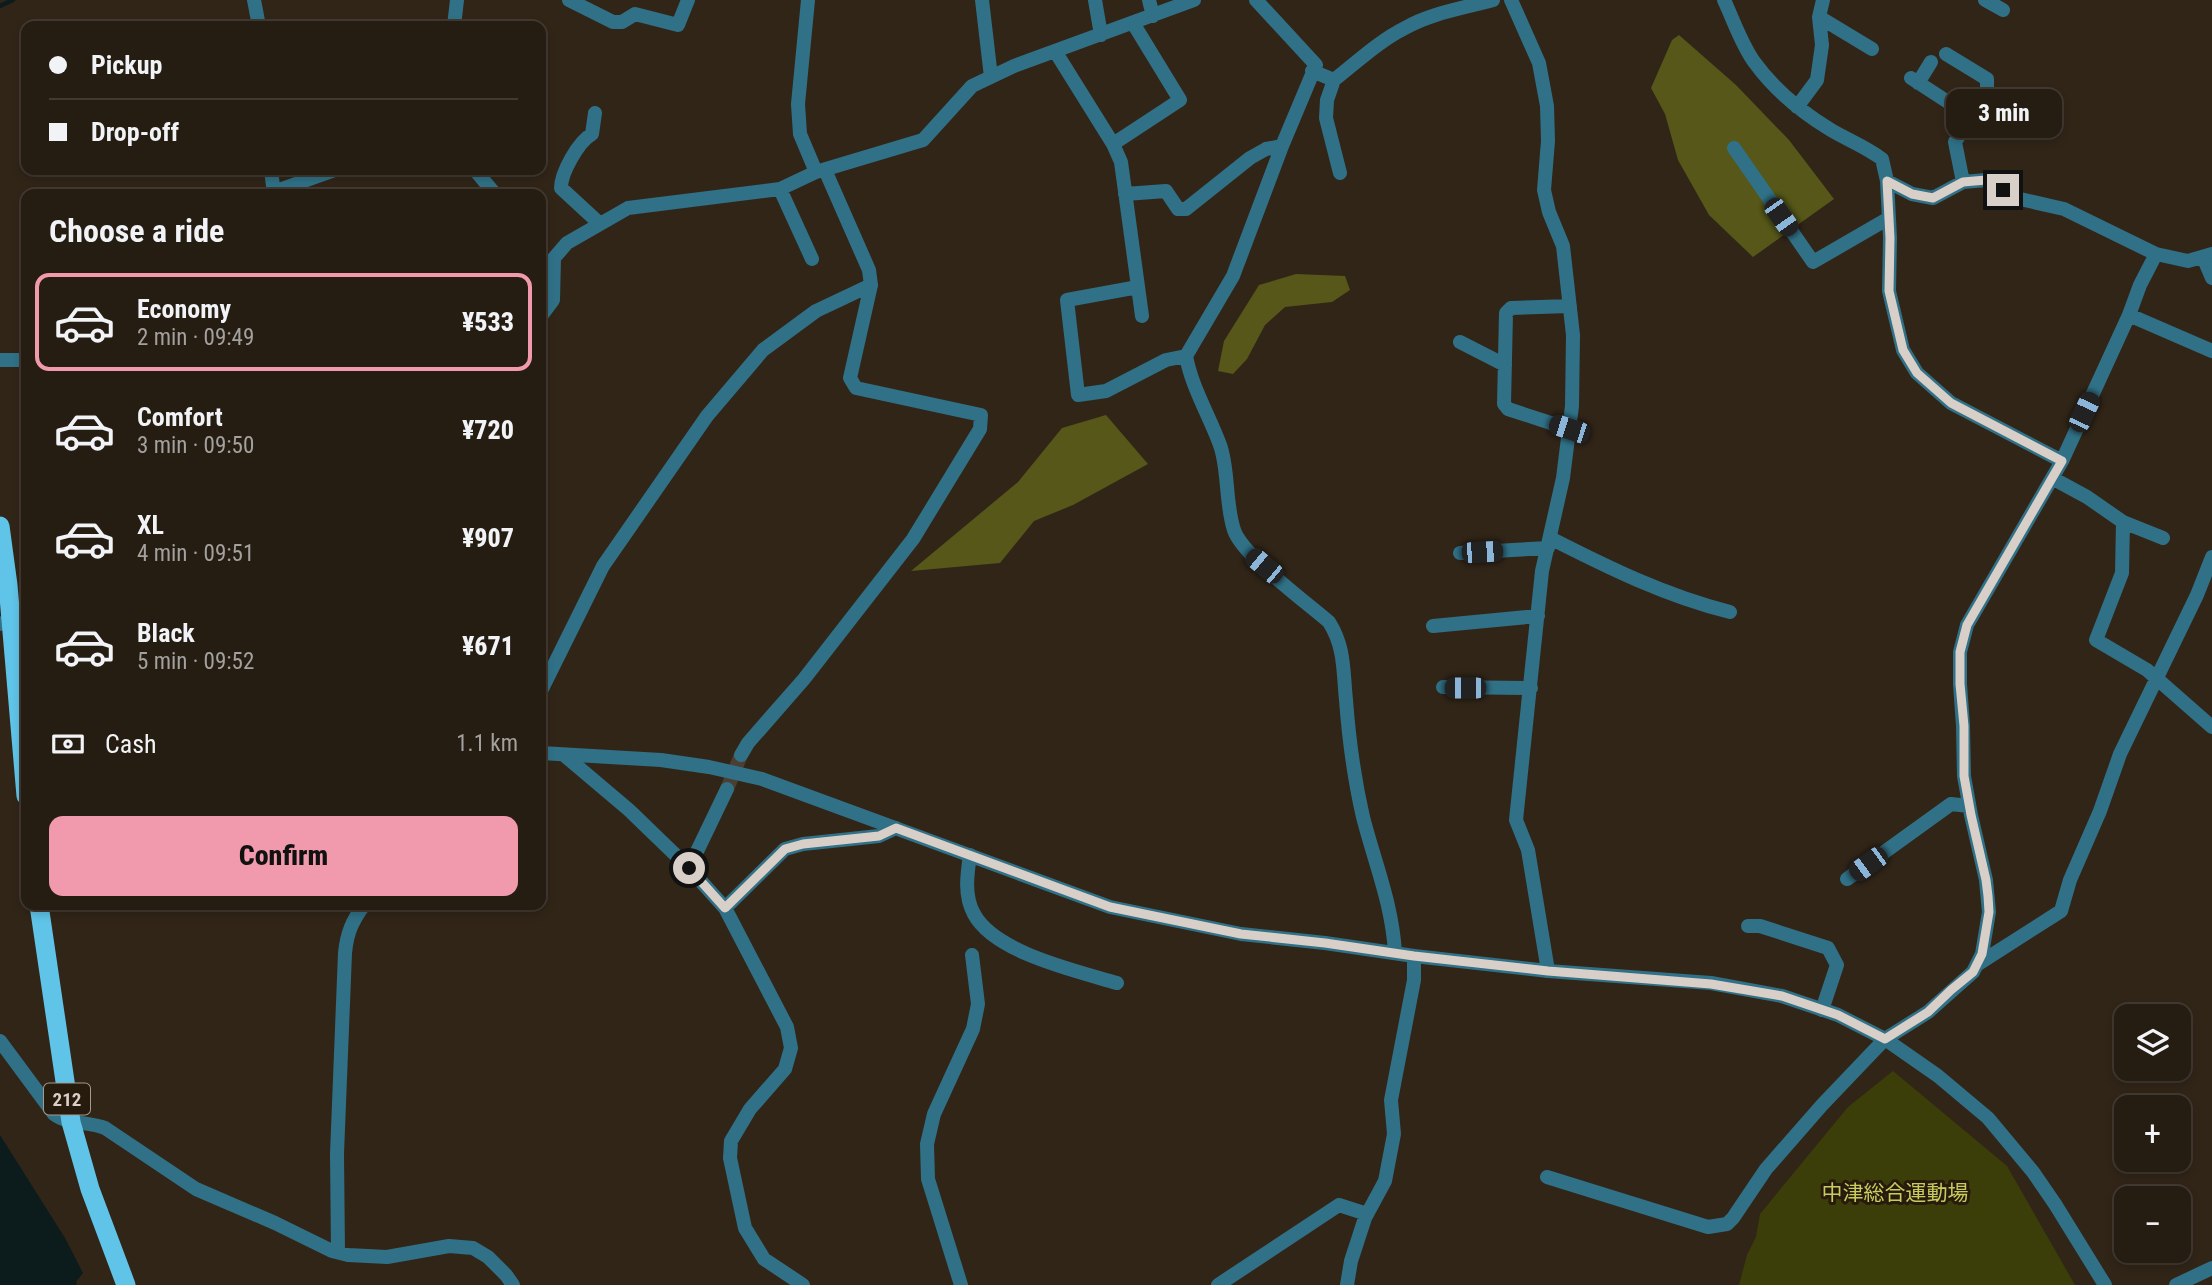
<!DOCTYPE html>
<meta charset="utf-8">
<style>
:root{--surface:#251c12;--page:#312920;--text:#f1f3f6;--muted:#a3a19f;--line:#423a32;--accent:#f29aad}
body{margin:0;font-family:"Roboto Condensed","Noto Sans JP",sans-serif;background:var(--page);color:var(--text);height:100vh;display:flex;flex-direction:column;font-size:26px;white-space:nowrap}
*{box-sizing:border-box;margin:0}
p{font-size:23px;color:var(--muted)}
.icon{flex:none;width:38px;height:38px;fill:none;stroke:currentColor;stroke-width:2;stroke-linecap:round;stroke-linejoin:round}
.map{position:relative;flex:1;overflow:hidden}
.side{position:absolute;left:21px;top:189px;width:525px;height:721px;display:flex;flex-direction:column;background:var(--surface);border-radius:14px;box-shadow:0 4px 10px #0003,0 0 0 2px var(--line)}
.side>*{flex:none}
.banner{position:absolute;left:21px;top:21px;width:525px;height:154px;border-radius:14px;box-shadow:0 4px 10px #0003,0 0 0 2px var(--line);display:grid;align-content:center;height:154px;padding:0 28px;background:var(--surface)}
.controls{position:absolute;left:2114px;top:1004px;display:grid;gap:14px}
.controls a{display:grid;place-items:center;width:77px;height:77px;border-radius:14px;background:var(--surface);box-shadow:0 4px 10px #0003,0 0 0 2px var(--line);font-size:35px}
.end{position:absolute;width:32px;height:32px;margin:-16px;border:9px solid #d8d0c8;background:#111;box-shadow:0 0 0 4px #111}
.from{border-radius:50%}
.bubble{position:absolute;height:49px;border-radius:14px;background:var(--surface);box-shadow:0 4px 10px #0003,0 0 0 2px var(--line);font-size:23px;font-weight:800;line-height:49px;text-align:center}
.car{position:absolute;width:21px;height:42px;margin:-21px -10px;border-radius:9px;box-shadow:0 0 5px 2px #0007;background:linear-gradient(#222 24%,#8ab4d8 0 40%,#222 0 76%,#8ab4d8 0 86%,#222 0)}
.banner b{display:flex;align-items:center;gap:24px;height:66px;font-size:26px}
.banner b+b{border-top:2px solid var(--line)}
.banner i{width:18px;height:18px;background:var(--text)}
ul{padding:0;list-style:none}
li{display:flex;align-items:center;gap:21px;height:98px;margin:0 14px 10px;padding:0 14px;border:4px solid transparent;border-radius:14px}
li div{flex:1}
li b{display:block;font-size:26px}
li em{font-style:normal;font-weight:800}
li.on{border-color:var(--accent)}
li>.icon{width:63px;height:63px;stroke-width:1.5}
h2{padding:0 28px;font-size:32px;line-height:84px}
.pay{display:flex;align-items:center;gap:18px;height:77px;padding:0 28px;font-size:26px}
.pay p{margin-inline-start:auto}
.primary-button{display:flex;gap:14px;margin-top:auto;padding:14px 28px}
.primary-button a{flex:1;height:80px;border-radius:14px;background:var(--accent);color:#111;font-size:28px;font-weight:800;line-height:80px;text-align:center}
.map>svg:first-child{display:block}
.green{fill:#3c3e09}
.forest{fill:#565718}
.water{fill:#0c1b1c}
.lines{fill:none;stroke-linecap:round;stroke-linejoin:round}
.stream{stroke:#0c1b1c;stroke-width:4.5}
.minor-tunnel{stroke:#4a3f32;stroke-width:14;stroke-dasharray:14 7;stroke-linecap:butt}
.minor{stroke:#307187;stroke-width:14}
.tertiary{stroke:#307187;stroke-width:14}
.trunk{stroke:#5fc4e8;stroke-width:19}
.route{stroke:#d8d0c8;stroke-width:9}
.labels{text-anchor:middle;stroke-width:6;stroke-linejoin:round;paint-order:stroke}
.shield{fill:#271b0e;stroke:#a39a90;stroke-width:2}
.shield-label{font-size:19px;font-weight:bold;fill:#d8d0c8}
.park-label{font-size:21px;fill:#c8cc5d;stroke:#271b0e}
</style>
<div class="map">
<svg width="2212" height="1285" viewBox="0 0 2212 1285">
<rect width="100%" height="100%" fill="#312518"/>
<path class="green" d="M 1893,1071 L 2007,1166 L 2075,1285 L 1739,1285 L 1747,1255 L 1756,1237 L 1760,1214 L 1848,1107 Z"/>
<path class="forest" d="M 1679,35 L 1736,85 L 1789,140 L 1834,199 L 1753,257 L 1709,215 L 1678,160 L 1665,114 L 1651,88 L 1672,40 Z
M 1296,274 L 1345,276 L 1350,290 L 1332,302 L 1285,307 L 1265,325 L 1247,359 L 1233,374 L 1218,371 L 1224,341 L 1259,285 Z
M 1106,415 L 1148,464 L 1073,505 L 1034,521 L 1000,563 L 911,571 L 1018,482 L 1062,428 Z"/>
<path class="water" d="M 0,1135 L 65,1238 L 83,1273 L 76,1282 L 77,1285 L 0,1285 Z"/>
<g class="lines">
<path class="stream" d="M 0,6 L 13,0"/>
<path class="minor-tunnel" d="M 727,789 L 741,755"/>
<path class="minor" d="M 254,0 L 259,26
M 569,0 L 613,22 L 622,22 L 635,14 L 678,25 L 688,0
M 808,0 L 798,104 L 800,134 L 816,172
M 982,0 L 991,77
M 1095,0 L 1101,35
M 1149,0 L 1153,16
M 1256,0 L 1316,65 L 1282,146 L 1233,276 L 1186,356 C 1192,388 1209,415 1220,445 C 1229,470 1225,503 1234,530 C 1242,555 1306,602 1329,622 C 1345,647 1343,671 1346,700 C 1349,740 1354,778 1363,817 C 1375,864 1392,903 1395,953
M 1511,0 L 1539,63 L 1547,106 L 1548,141 L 1544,190 L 1549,212 L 1563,246 L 1573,335 L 1572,406 L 1563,478 L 1542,571 L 1516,820 L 1528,850 L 1548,971
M 1724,0 C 1733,19 1742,46 1755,63 C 1774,89 1803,113 1831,130 C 1848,140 1866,147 1882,159 L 1887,181 L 1890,238 L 1889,291 L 1903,350 L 1917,373 L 1951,403 L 2062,461
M 1985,0 L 2003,10
M 1819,17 L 1872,49
M 454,26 L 457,0
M 1055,51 L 1113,144 L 1180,100 L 1133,23
M 1946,54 L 1987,79 L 1987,91 L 1955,142 L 1963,182
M 1312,71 L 1334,80 C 1357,62 1379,41 1405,28 C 1431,13 1464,8 1493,0
M 1911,78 L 1971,117
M 1334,80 L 1327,100 L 1326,118 L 1340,173
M 1918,83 L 1931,62
M 1797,107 L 1817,80 L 1822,45 L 1819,17 L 1823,0
M 595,113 L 592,134 C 578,142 561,173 561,188 L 600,224
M 1113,144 L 1121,162 L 1142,316
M 1734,148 L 1813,262 L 1889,218
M 271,170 L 274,194
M 475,170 L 495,194
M 1887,181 L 1912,194 L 1933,198 L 1963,182 L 1986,180 L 2020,199 L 2064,209 L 2156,254 L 2188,261 L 2212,254
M 780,189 L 812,259
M 273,192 L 335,170
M 1125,194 L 1166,191 L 1178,209 L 1186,209 L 1250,158 L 1266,149 L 1282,146
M 2203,257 L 2212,278
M 1138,287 L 1067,300 L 1078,395 L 1106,391 L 1166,360 L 1186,356
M 2129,315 L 2212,351
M 541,316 L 553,300 L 554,258 L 567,243 L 628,208 L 780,189 L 816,172 L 923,140 L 972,86 L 1014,66 L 1194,0
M 1460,342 L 1505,365
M 0,360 L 26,360
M 1569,429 L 1508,409 L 1504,404 L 1506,313 L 1511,308 L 1570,306
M 2052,478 L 2087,497 L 2123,522 L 2163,538
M 2123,522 L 2122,573 L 2096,640 L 2147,670 L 2212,727
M 1550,538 C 1609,568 1666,596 1730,612
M 1460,553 L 1548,548
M 0,624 L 26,614
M 1433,626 L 1538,616
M 1443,687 L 1531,688
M 541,691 L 603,566 L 707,416 L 763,350 L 816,311 L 871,285 L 869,270 L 825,170
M 564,755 L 629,810 L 689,868 L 725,908 L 787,1027 L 791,1048 L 785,1069 L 750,1109 L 731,1141 L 730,1158 L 745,1228 L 764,1259 L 803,1285
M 741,755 L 748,743 L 804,679 L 913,539 L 980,429 L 981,415 L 856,388 L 850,378 L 871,285
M 970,855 C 967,875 964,896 974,914 C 995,953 1077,971 1117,983
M 689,868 L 727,789
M 1847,879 L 1951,804 L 1969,806
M 725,908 L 785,849 L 803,844 L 879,836 L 896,828
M 1748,926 L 1760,926 L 1828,948 L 1837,965 L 1822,1010
M 1978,964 L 2061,911 L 2070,880 L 2100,811 L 2120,754 L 2197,595 L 2212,557
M 0,1041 L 54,1114 C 68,1125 88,1121 105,1128 L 196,1189 L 275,1223 L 332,1251 L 348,1255 L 387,1257 L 449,1246 L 473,1248 L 488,1257 L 506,1275 L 513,1285
M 1547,1177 L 1708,1227 L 1727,1224 L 1733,1218 L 1766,1169 L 1822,1105 L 1885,1039 L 1928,1012 L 1973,972 L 1982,954 L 1989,912 L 1986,880 L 1971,815 L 1964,776 L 1963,726 L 1960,684 L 1960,652 L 1967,625 L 2062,461 L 2129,315 L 2140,285 L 2156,254
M 338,1252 L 337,1154 L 345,953 C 347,933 352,921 364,905
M 961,1285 L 928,1179 L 927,1144 L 934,1114 L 973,1029 L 978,1004 L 972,955
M 1218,1285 L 1339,1205 L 1367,1214
M 1347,1285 L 1351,1261 L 1365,1218 L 1385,1181 L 1394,1134 L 1391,1100 L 1414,980 L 1414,956"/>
<path class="tertiary" d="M 541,753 L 661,760 L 709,767 L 762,779 L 1110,907 L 1241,934 L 1325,943 L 1414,956 L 1548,971 L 1711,983 L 1782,996 L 1838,1015 L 1885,1039 L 1938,1076 L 1988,1118 L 2033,1172 L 2055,1204 L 2105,1285
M 2176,1285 L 2212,1268"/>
<path class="trunk" d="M 0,526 L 8,585 L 26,796
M 39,905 L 71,1122 L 90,1189 L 126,1285"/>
</g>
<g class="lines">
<path class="route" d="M 689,868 L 725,908 L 785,849 L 803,844 L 879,836 L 896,828 L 1110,907 L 1241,934 L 1325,943 L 1414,956 L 1548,971 L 1711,984 L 1782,996 L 1838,1015 L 1885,1039 L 1928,1012 L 1951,990 L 1973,972 L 1982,954 L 1989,912 L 1988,896 L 1986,880 L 1971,815 L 1964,776 L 1964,726 L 1960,684 L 1960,652 L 1967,625 L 2062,461 L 1951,403 L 1917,373 L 1903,350 L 1889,291 L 1890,238 L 1887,181 L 1912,194 L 1933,198 L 1963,182 L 1986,180 L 2003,190"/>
</g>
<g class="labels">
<rect class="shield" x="44" y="1083.5" width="46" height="31" rx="5"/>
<g class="shield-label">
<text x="67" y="1106">212</text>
</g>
<g class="park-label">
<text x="1895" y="1200">中津総合運動場</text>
</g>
</g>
</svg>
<div class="controls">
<a><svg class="icon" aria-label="layers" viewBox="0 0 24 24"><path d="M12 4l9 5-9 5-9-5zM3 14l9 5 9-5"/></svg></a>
<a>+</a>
<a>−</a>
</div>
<i class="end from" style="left:689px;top:868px"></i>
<i class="end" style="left:2003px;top:190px"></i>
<div class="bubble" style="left:1946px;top:89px;width:116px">3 min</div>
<i class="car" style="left:1781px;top:217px;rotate:145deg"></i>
<i class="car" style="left:2084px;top:412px;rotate:25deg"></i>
<i class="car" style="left:1569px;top:429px;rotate:288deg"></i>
<i class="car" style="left:1482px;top:552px;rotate:87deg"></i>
<i class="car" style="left:1264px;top:566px;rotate:310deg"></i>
<i class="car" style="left:1465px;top:688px;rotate:270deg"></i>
<i class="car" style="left:1868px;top:864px;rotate:234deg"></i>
<div class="banner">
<b><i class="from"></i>Pickup</b>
<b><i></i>Drop-off</b>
</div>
<section class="side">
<h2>Choose a ride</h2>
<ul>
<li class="on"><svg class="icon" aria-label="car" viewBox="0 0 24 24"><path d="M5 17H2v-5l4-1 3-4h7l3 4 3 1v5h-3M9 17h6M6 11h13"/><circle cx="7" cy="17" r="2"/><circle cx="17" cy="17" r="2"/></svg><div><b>Economy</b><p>2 min · 09:49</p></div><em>¥533</em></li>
<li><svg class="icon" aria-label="car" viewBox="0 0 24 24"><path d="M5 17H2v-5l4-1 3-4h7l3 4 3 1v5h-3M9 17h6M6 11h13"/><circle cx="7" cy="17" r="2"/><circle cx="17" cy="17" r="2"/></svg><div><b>Comfort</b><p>3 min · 09:50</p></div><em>¥720</em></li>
<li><svg class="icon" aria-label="car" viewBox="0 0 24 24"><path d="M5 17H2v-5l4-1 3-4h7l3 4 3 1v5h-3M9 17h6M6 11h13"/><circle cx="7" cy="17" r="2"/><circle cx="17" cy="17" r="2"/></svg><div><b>XL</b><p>4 min · 09:51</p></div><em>¥907</em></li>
<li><svg class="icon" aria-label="car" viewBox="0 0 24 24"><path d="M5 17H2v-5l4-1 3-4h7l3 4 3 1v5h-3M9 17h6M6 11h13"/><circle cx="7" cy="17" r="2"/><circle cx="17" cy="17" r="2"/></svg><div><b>Black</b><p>5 min · 09:52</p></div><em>¥671</em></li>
</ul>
<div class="pay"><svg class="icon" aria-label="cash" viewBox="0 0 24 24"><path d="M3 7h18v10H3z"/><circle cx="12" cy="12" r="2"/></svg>Cash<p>1.1 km</p></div>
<div class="primary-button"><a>Confirm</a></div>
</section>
</div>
